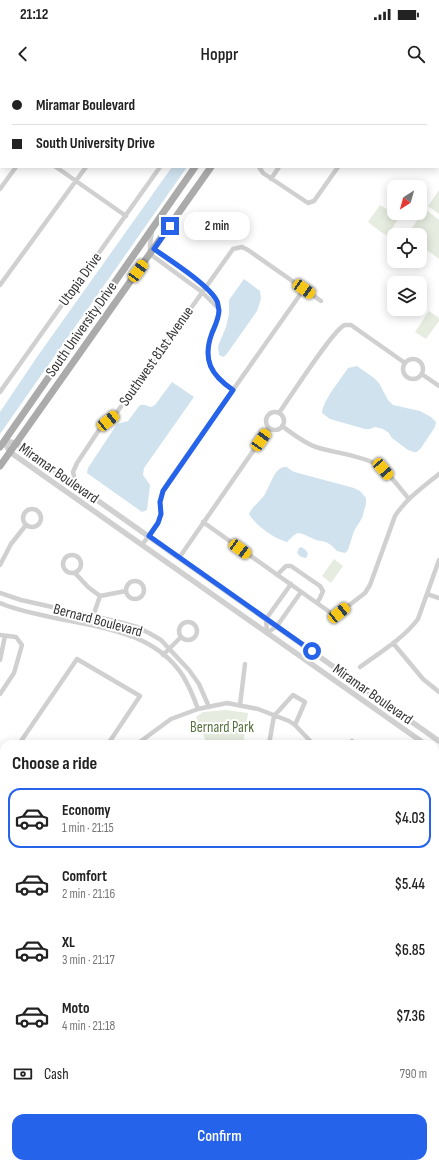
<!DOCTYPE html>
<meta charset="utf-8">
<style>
:root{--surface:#fff;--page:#f2f2f2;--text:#222;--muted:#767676;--line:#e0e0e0;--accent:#2563eb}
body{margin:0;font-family:"Sofia Sans Condensed",sans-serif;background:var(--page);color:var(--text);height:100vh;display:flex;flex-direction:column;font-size:15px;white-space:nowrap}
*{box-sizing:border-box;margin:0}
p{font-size:13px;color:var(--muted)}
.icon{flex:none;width:22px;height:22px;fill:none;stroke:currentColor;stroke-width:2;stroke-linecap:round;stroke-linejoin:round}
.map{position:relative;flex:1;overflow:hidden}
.side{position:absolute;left:0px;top:660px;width:439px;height:428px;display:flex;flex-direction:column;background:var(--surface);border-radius:12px 12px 0 0;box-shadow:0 2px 10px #0003}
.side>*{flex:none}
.hud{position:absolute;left:0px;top:0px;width:439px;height:88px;box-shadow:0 2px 10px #0003;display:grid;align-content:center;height:88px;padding:0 12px;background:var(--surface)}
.needle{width:26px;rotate:217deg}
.controls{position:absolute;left:387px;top:100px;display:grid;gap:8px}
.controls a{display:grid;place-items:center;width:40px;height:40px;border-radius:8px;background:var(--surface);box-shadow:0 2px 10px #0003;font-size:20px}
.end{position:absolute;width:18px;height:18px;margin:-9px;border:5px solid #2563eb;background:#fff;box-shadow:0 0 0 2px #fff}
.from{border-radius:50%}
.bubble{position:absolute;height:28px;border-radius:12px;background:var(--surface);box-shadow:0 2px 10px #0003;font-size:13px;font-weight:600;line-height:28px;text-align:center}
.car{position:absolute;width:12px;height:24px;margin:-12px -6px;border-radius:5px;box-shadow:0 0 3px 1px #0007;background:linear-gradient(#f5c518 24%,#345 0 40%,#f5c518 0 76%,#345 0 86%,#f5c518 0)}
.hud b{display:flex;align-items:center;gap:14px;height:38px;font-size:15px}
.hud b+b{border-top:1px solid var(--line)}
.hud i{width:10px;height:10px;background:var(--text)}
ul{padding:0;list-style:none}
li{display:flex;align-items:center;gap:12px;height:60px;margin:0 8px 6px;padding:0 4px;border:2px solid transparent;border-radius:12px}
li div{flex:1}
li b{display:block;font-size:15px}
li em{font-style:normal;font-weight:600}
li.active{border-color:var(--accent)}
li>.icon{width:36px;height:36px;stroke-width:1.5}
h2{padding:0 12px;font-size:18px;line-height:48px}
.pay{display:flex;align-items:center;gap:10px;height:44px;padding:0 12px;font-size:15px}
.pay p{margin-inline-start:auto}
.primary-button{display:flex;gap:8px;margin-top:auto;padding:8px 12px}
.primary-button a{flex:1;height:46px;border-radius:12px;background:var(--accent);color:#fff;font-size:16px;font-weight:600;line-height:46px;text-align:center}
.status{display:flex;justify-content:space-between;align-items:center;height:28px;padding:0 20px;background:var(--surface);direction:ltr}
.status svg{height:11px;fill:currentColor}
header{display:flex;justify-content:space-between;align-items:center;height:52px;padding:0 12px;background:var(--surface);font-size:18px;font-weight:600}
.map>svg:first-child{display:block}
.green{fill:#e6ecdf}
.water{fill:#cfe2ee}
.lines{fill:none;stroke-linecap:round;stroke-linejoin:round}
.minor{stroke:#d0d0d0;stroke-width:4.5}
.tertiary{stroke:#d0d0d0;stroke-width:5.5}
.secondary{stroke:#bdbdbd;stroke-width:6}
.primary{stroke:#ababab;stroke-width:7}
.route{stroke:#2563eb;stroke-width:5}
.labels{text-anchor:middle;stroke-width:4;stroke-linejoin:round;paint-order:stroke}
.street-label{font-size:15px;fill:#333;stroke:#fff}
.park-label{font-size:15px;fill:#56703f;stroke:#fff}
</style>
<div class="status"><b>21:12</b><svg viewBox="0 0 49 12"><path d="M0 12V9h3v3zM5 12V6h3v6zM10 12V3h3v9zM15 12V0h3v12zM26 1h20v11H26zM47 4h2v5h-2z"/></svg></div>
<header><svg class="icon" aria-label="back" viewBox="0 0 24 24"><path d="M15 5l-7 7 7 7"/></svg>Hoppr<svg class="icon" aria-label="search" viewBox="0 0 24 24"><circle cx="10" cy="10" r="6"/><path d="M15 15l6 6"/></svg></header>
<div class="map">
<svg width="439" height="1088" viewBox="0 0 439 1088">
<rect width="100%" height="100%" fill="#fff"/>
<path class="green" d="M 439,110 L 439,134 L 428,126 Z
M 380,125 L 390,131 L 377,149 L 368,142 Z
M 425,129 L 439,140 L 439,179 L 420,165 L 420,155 L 407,155 Z
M 390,132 L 399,138 L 387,156 L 377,149 Z
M 429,231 L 439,238 L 439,241 L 426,259 L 415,252 Z
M 334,479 L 343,486 L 331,503 L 322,496 Z
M 226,630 L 248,633 L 243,664 L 207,664 L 196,637 L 203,632 Z
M 439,830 L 439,969 L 435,966 L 435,835 Z"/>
<path class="water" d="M 172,87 L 187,87 L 0,354 L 0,332 L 37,277 Z
M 244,199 L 260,211 L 261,219 L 257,231 L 226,275 L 223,277 L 219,275 L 218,266 L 226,247 L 229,234 L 229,220 Z
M 357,286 L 374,298 L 379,303 L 388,320 L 393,325 L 420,331 L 431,337 L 436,342 L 435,347 L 421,368 L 417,372 L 414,372 L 408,370 L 392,358 L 389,353 L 383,349 L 375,347 L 370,349 L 365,349 L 330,339 L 322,333 C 323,320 341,299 348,288 Z
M 172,302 L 194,317 L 144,388 L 143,395 L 150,405 L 147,430 L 142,432 L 87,393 L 88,388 L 117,344 L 128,341 L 140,325 L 145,325 L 151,327 L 155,325 Z
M 284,387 L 287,387 L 292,391 L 298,393 L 354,408 L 360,411 L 366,418 L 366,424 L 362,438 L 354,451 L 348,470 L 345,473 L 337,471 L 331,465 L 326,462 L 316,460 L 303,454 L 298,453 L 294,455 L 287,462 C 275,459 255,445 249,434 C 252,427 258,423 263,417 C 270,408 273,389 284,387 Z
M 301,467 L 306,470 L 308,474 L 306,478 L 301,477 L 297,473 L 299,468 Z
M 435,972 L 439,974 L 439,1032 L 435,1030 Z"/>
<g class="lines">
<path class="minor" d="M 33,0 L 34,1
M 130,0 L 132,1
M 147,1 L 148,0
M 221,1 L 222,0
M 0,47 L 1,48
M 56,87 L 126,136
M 259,87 L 263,93 L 308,123 L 314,121 L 338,87
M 271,99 L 279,87
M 0,109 L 16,87
M 152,151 L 150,165 L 150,174 L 202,212 L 218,228
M 154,169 C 169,180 209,205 217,221 C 219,223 218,227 219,230 C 219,238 215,246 212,253 C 202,280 211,295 233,310
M 0,205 L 86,87
M403 289a10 10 0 1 1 20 0a10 10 0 1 1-20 0Z
M 423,295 L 439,306
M 0,312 L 160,87
M266 341a9 9 0 1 1 18 0a9 9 0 1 1-18 0Z
M 279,333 C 289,319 334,248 345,245 C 346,245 351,245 351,245 L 405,283
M 282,346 C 293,354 304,363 316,367 C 334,373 361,375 378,385 C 389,392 400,409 409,419
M 79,407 L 75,400 L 73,392 L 77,383 L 101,347 L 115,335 L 233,169 L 242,167 L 248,170 L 321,221
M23 438a9 9 0 1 1 18 0a9 9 0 1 1-18 0Z
M 203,442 L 331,533 L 339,533 L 365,513 L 370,505 L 395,436 C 406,419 423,407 439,394
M 142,465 L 158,443 L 161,434 L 160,422 L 163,411 L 169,401 L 304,209
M63 484a9 9 0 1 1 18 0a9 9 0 1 1-18 0Z
M 179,478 L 269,348
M 0,485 L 11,464 L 26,445
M 75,493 L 88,507 L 100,516 L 126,511
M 277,495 L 286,486 L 291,486 L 320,506 L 323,511 L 320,518 L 317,523
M126 510a9 9 0 1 1 18 0a9 9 0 1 1-18 0Z
M 291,504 L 266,539 L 267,553 L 277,546 L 301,512
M 0,513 L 21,520 L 119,542 L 137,547 L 149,553 L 161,560 L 189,590 L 199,604 L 209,627
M 427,514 L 439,518
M 0,523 C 16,530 33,533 50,537 C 98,547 154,551 183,596 C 189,606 194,618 198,629
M179 551a9 9 0 1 1 18 0a9 9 0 1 1-18 0Z
M 90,545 L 100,516
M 0,555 L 16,557 L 22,565 L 14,593 L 0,614
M 393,563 L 423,599 L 439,612
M 163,575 L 181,557
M 0,580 L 5,556
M 360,587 C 379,573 404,558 418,539 L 439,480
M 240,625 L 245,584
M 19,664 L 77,579 L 140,616 L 108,664
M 137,664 L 171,639 L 198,629 L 227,623 L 258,629 L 289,641 L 295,645 L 313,664
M 269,664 L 274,636 L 293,615 L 305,622 L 295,645
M 349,664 L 352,661
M 0,691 L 4,685
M 0,754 L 4,757
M 435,755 L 439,750
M 435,807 L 439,812
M 0,907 L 4,902
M 0,915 L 4,918
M 0,978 L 4,980
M 3,1037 L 4,1035
M 236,1084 L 242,1088
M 124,1088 L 125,1084"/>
<path class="tertiary" d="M 4,361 L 16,363 L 439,661
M 4,361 L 10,372 L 425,664
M 435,671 L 439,674"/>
<path class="secondary" d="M 0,1086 L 3,1088"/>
<path class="primary" d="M 329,0 L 330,1
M 347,0 L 349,1
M 254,1 L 255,0
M 270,1 L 271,0
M 438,66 L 439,66
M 438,77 L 439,78
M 0,367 L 195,87
M 0,386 L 211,87"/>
</g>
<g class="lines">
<path class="route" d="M 170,146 L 154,169 C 170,180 209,205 217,221 C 218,223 218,227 219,230 C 219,238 215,246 212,253 C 202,280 211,295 233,310 L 163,411 L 160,422 L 161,434 L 158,443 L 149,456 L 312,571"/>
</g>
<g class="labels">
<g class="street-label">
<text transform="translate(80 199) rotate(-54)" y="5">Utopia Drive</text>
<text transform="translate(81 249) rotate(-55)" y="5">South University Drive</text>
<text transform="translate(156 276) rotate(-55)" y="5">Southwest 81st Avenue</text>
<text transform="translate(59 393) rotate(35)" y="5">Miramar Boulevard</text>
<text transform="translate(98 540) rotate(15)" y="5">Bernard Boulevard</text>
<text transform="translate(373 614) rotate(35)" y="5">Miramar Boulevard</text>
</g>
<g class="park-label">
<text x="222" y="652">Bernard Park</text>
</g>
</g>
</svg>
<div class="controls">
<a><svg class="needle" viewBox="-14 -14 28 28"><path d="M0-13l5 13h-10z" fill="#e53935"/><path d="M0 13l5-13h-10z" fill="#767676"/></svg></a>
<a><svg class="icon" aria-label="locate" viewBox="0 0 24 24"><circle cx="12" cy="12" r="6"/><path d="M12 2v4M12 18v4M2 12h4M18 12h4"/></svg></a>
<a><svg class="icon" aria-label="layers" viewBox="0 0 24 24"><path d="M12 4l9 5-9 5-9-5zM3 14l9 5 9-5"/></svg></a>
</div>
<i class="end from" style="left:312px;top:571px"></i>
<i class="end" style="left:170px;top:146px"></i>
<div class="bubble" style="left:184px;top:132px;width:66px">2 min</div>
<i class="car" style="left:138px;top:191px;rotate:36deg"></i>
<i class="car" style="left:304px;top:209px;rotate:124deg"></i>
<i class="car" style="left:108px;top:341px;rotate:51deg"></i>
<i class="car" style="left:261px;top:360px;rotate:35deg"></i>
<i class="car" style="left:383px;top:389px;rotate:139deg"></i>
<i class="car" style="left:240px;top:469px;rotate:126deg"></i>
<i class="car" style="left:339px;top:533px;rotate:51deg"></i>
<div class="hud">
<b><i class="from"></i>Miramar Boulevard</b>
<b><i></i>South University Drive</b>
</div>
<section class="side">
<h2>Choose a ride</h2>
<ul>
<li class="active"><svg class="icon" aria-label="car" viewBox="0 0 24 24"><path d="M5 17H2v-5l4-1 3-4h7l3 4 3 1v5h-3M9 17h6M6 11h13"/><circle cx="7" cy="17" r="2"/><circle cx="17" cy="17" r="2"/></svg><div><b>Economy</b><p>1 min · 21:15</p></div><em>$4.03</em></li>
<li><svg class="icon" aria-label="car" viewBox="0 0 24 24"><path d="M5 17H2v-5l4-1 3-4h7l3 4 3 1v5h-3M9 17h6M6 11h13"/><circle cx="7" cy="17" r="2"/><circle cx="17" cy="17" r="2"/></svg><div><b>Comfort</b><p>2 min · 21:16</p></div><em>$5.44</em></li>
<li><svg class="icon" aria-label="car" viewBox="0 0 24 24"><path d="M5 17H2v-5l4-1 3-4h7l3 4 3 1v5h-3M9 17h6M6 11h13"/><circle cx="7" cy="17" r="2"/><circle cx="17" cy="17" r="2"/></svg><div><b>XL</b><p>3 min · 21:17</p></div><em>$6.85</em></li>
<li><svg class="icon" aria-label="car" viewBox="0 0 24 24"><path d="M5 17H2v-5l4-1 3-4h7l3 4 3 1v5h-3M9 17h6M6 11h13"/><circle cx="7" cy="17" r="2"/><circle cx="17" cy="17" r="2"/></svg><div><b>Moto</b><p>4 min · 21:18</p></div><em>$7.36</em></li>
</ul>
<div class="pay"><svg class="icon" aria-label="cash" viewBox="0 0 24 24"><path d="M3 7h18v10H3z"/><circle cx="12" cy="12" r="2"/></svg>Cash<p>790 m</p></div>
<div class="primary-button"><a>Confirm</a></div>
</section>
</div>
